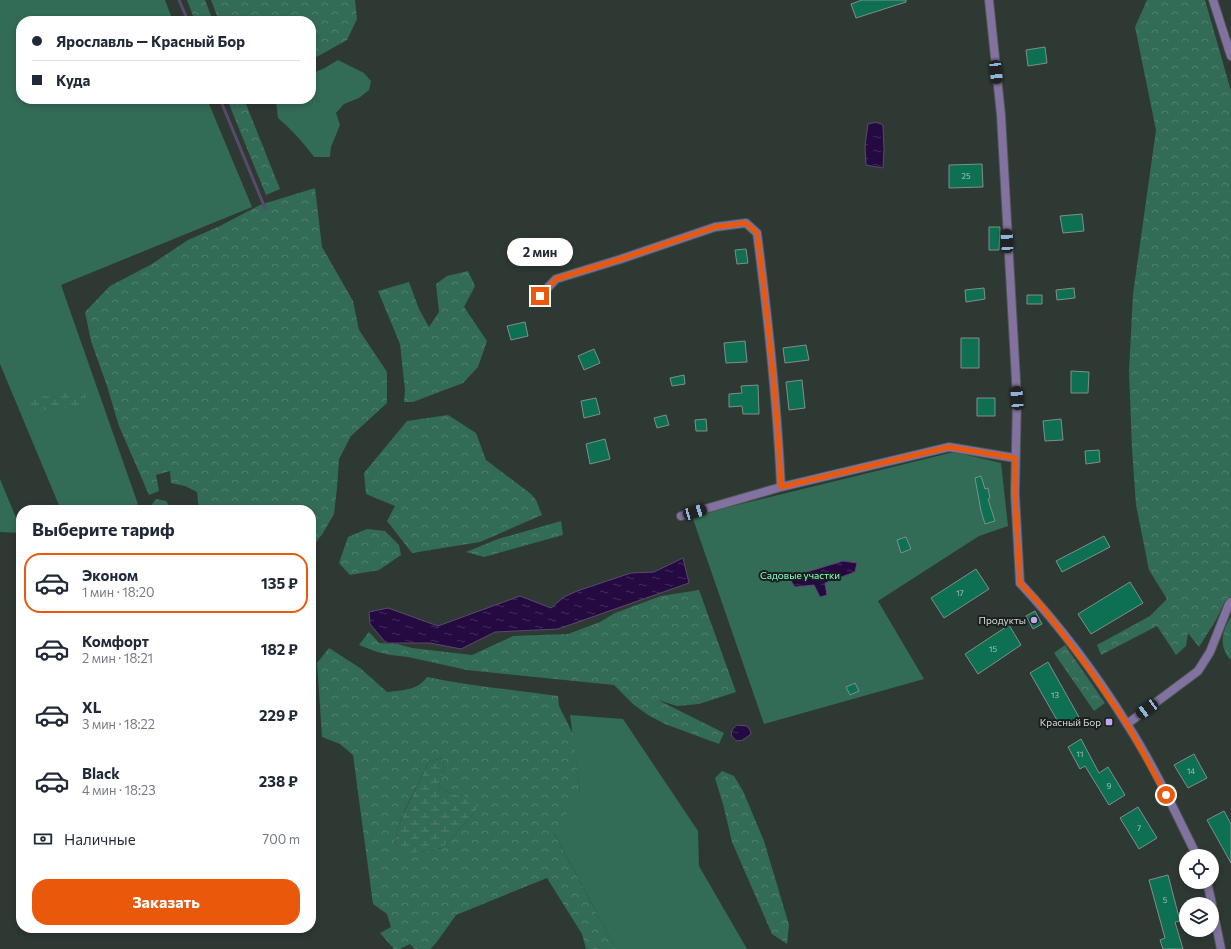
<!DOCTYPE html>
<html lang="ru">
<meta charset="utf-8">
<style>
:root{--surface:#fff;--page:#f2f2f3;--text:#1f2937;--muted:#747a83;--line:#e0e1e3;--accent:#ea580c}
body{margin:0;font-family:Commissioner,sans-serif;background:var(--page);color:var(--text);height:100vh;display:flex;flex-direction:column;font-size:15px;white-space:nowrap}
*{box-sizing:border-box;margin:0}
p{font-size:13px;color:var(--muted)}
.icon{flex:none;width:22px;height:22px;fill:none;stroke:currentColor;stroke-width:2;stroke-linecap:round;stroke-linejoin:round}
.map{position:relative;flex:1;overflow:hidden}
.drawer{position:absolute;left:16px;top:505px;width:300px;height:428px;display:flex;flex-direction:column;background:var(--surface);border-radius:16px;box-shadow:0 2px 6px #0003}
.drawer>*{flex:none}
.top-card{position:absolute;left:16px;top:16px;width:300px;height:88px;border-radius:16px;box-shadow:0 2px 6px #0003;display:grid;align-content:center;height:88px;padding:0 16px;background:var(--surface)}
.buttons{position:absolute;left:1179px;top:849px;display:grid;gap:8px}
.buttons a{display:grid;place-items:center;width:40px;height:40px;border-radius:50%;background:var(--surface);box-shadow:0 2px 6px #0003;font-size:20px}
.end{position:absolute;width:18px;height:18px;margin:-9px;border:5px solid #ea580c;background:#fff;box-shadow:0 0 0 2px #fff}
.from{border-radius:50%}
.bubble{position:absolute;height:28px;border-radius:14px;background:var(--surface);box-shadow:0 2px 6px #0003;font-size:13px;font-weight:700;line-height:28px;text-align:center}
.car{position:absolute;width:12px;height:24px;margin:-12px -6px;border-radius:5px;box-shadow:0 0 3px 1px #0007;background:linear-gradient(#222 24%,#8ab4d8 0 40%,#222 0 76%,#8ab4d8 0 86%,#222 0)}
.top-card b{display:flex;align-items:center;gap:14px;height:38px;font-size:15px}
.top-card b+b{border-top:1px solid var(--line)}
.top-card i{width:10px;height:10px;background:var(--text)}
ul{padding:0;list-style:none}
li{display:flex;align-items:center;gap:12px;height:60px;margin:0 8px 6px;padding:0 8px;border:2px solid transparent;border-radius:16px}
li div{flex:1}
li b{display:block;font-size:15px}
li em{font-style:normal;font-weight:700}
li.active{border-color:var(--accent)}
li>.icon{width:36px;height:36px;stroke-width:1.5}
h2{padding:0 16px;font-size:18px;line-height:48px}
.pay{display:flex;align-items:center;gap:10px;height:44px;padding:0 16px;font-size:15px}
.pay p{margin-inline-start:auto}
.primary-button{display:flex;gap:8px;margin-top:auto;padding:8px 16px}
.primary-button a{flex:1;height:46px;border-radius:16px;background:var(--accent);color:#fff;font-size:16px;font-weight:700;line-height:46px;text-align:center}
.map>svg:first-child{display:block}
.green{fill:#336c56}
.forest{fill:url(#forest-crowns);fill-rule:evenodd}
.wetland{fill:url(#wetland-marsh)}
.water{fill:url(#water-ripples);stroke:#59496e}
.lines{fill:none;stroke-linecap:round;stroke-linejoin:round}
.stream{stroke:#59496e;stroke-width:3}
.building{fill:#0e7053;stroke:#818e88}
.minor-casing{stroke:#4c5652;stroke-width:10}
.tertiary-casing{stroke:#4c5652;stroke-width:10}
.minor{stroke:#82729f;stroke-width:8}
.tertiary{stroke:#82729f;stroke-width:8}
.route{stroke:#ea580c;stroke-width:5}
.poi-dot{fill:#c3a7f2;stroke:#1a1f1d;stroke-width:1.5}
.labels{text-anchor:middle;stroke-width:4;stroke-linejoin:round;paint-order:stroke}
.number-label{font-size:8px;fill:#a2c0b7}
.park-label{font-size:10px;fill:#88ffd1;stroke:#1a1f1d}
.poi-label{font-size:10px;fill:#d4dbd8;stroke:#1a1f1d;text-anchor:end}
</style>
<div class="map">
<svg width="1231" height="949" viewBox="0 0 1231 949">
<defs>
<pattern id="forest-crowns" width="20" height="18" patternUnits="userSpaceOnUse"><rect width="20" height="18" fill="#336c56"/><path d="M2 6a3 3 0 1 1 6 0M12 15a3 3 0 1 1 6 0" fill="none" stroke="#50806e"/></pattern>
<pattern id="wetland-marsh" width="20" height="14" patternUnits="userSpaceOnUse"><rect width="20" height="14" fill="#336c56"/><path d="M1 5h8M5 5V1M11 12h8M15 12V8" fill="none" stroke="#50806e"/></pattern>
<pattern id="water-ripples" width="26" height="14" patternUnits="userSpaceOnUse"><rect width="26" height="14" fill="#240a40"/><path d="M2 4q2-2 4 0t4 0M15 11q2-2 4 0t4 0" fill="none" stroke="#432d5b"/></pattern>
</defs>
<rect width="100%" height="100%" fill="#2e3934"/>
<path class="green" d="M 0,0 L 165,0 L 173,21 L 21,21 L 21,99 L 207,99 L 252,207 L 61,285 L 140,510 L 61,510 L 0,364 Z
M 338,60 L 364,73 L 371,81 L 369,90 L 359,98 L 344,104 L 336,113 L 340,125 L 331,147 L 330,157 L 314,157 C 303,142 292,130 278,118 L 276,101 L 280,99 L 311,99 L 311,73 L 323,69 Z
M 954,452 L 1001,463 L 1008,526 L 979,536 L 878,601 L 924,679 L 764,724 L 692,516 Z
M 0,479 L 21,530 L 21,533 L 0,532 Z
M 570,715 L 623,719 L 698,831 L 699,866 L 747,949 L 616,949 L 552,829 L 580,792 Z"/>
<path class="forest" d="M 187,0 L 205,0 L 213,21 L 195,21 Z
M 211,0 L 355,0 L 357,19 L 347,40 L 311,60 L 311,21 L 219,21 Z
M 1147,0 L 1205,0 L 1231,91 L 1231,597 L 1225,601 L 1216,620 L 1199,647 L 1188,633 L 1186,646 L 1176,655 L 1157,626 L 1101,655 L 1097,645 L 1150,616 L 1167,599 L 1149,570 L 1136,505 L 1132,449 L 1129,371 L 1133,294 L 1156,130 L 1135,27 Z
M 227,99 L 244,99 L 280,189 L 266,195 Z
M 315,188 L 322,247 L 353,301 L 359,330 L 387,372 L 387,403 L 351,436 L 339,459 L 337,488 L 334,514 L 323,533 L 311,549 L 311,510 L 199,510 L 197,492 L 185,486 L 171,483 L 170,471 L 156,475 L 159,491 L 149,495 L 119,426 L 107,386 L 91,341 L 85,312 L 110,286 L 152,264 L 188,240 L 220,226 L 260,205 Z
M 468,271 L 475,286 L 464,307 L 487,341 L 478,367 L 463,383 L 413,402 L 404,402 L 405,390 L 400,344 L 378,291 L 409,282 L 419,309 L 429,327 L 439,312 L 436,284 L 447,276 Z
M 448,415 L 476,433 L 486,460 L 531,494 L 536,500 L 542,515 L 480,542 L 412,553 L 387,521 L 395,506 L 366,494 L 364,473 L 407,421 Z
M 156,499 L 166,501 L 172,510 L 151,510 L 150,507 Z
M 561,521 L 563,535 L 484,557 L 466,552 L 498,539 Z
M 367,529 L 385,531 L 399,545 L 401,555 L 379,570 L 350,575 L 339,563 L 348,537 Z
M 699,590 L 736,692 L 699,704 L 677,706 L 658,700 L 724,733 L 719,744 L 665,724 L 648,715 L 633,704 L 614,685 L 467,670 L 408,657 L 391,655 L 377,652 L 359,645 L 369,632 L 379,643 L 397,644 L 412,648 L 472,655 L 513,636 L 568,634 L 600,622 L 615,613 L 661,596 Z
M 1231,617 L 1231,660 C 1218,646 1222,631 1231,617 Z
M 1065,645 L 1105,703 L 1094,711 L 1054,653 Z
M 329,648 L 360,668 L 387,692 C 403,690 417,691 427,677 C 470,686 515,690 558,696 L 559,706 L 573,734 L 580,792 L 554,833 L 616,949 L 586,949 L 582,934 L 547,878 L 456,915 L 436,943 L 430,949 L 415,949 L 410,944 L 400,949 L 394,949 L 380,933 L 391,927 L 387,914 L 373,904 L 353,755 L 340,744 L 322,737 L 317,663 ZM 442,758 L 444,769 L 438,788 L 454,794 L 465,796 L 473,814 L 442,848 L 421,852 L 403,853 L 395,844 C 396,838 397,831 399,825 C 406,803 420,784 428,762 Z
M 722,771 L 734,776 L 743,791 L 764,841 L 789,925 L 787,944 L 772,934 L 732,842 L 723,804 L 715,778 Z"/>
<path class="wetland" d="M 68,393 L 85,393 L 86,400 L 84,407 L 54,408 L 35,412 L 30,409 L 29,401 L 48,395 Z
M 442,758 L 444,769 L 438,788 L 454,794 L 465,796 L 478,806 L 473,814 L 442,848 L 421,852 L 403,854 L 395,844 C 396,838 397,831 399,825 C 407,803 420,784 428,762 Z"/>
<path class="water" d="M 877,122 L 883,125 L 884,149 L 883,168 L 866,165 L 865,145 L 868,124 Z
M 683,558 L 689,583 L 558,629 L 495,632 L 461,649 L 430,643 L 386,643 L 370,624 L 369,612 L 388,608 L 438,626 L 520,596 L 551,608 L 564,597 L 577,591 L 631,573 L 654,572 Z
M 843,561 L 857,563 L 855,572 L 825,583 L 827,595 L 820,597 L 814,585 L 795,587 L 791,581 L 800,574 Z
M 737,725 L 747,726 L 750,730 L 751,734 L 743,740 L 737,741 C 729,735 730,731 737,725 Z"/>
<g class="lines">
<path class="stream" d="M 179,0 L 188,21
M 220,99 L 265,208"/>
</g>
<path class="building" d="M 862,0 L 906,0 L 906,2 L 856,18 L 851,4 Z
M 1045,47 L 1047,63 L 1028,66 L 1026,50 Z
M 982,164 L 983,187 L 949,188 L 949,165 Z
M 1082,214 L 1084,231 L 1063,233 L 1060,216 Z
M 989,227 L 1000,227 L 999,250 L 989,250 Z
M 746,249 L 748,263 L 737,264 L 735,250 Z
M 984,288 L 985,299 L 966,302 L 965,290 Z
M 1074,288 L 1075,298 L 1057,300 L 1056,290 Z
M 1027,295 L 1042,295 L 1042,304 L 1027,304 Z
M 525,322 L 528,336 L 511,340 L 507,326 Z
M 961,338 L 979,338 L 979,368 L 961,368 Z
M 745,341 L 747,362 L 726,363 L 724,343 Z
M 806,345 L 809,360 L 785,363 L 783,348 Z
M 594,349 L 600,363 L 584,370 L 578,356 Z
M 1071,371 L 1089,372 L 1088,393 L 1071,393 Z
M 684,375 L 685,384 L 672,386 L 670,378 Z
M 802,380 L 805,408 L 789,410 L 786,382 Z
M 758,385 L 759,414 L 743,414 L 742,406 L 729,407 L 729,394 L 742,393 L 741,386 Z
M 596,398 L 600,414 L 584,418 L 581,401 Z
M 977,398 L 995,398 L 995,416 L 977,416 Z
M 666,415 L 669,425 L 657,428 L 654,418 Z
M 706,419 L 707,431 L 696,431 L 695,420 Z
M 1061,419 L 1063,440 L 1045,441 L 1043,421 Z
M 605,439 L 610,459 L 590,464 L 586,444 Z
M 1099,450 L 1100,462 L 1086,464 L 1085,451 Z
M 981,476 L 985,489 L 988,488 L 990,498 L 988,499 L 995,521 L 985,524 L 981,511 L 975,478 Z
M 1104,536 L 1110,547 L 1062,572 L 1056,561 Z
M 906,537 L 911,549 L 901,553 L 897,540 Z
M 976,569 L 989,589 L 944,618 L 931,598 Z
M 1130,582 L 1143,603 L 1091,634 L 1078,614 Z
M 1035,611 L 1042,624 L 1033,629 L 1026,616 Z
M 1009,625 L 1021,645 L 978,674 L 965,654 Z
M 1048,662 L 1079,717 L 1061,727 L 1030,673 Z
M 855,683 L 859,691 L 850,695 L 846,687 Z
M 1081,739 L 1099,773 L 1108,767 L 1125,795 L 1109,805 L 1085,766 L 1080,769 L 1068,747 Z
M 1194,754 L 1207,778 L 1188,788 L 1174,765 Z
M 1138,807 L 1157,838 L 1139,849 L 1120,818 Z
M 1224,811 L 1231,824 L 1231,863 L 1207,820 Z
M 1168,875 L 1180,921 L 1175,922 L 1183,949 L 1163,949 L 1160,940 L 1165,938 L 1149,880 Z"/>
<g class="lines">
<defs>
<path id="minor" d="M 989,0 L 1001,115 L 1017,398 L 1015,494 L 1020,583
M 1213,0 L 1231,56
M 540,296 L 556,279 L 621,259 L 715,227 L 746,223 L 757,233 C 768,317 777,402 781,487
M 681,516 L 781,487 L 949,447 L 1015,458
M 1127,724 L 1198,671 L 1210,652 L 1229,604 L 1231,602"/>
<path id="tertiary" d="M 1020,583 C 1060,626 1096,674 1127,724 C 1154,766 1175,812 1197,856
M 1207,882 L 1212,904
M 1212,905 L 1221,949"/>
</defs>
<use href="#minor" class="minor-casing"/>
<use href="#tertiary" class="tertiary-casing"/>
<use href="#minor" class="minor"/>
<use href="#tertiary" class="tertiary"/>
</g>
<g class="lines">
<path class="route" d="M 540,296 L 556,279 L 621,259 L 715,227 L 746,223 L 757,233 C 768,317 777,402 781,487 L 949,447 L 1015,458 L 1015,494 L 1020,583 L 1040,604 L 1089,669 L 1127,724 L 1166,795"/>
</g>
<g class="poi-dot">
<circle cx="1034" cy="620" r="4"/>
<rect x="1105" y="718" width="8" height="8" rx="2"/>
</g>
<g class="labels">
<g class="number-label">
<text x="966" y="179">25</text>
<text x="960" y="596">17</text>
<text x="993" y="652">15</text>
<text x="1055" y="698">13</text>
<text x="1080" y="757">11</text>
<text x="1191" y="774">14</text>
<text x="1109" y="789">9</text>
<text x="1139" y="831">7</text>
<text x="1165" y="903">5</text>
</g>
<g class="park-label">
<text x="800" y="579">Садовые участки</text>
</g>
<g class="poi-label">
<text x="1026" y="624">Продукты</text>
<text x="1101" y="726">Красный Бор</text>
</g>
</g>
</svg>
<div class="buttons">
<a><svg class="icon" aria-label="locate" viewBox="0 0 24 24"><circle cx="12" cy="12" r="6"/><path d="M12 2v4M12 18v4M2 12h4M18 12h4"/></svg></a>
<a><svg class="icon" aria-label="layers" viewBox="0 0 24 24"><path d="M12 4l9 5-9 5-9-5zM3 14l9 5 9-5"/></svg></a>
</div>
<i class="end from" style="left:1166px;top:795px"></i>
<i class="end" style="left:540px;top:296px"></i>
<div class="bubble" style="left:507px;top:238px;width:66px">2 мин</div>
<i class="car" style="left:996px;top:72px;rotate:174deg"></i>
<i class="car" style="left:1007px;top:241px;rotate:357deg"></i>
<i class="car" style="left:1017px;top:398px;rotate:356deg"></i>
<i class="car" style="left:695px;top:512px;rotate:74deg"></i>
<i class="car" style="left:1147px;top:709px;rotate:234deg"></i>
<div class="top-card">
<b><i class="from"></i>Ярославль — Красный Бор</b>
<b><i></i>Куда</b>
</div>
<section class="drawer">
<h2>Выберите тариф</h2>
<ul>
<li class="active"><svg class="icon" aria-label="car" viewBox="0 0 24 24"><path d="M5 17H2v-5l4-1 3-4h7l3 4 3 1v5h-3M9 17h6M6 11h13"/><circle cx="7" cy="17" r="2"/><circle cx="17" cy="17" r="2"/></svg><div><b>Эконом</b><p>1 мин · 18:20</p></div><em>135 ₽</em></li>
<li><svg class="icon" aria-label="car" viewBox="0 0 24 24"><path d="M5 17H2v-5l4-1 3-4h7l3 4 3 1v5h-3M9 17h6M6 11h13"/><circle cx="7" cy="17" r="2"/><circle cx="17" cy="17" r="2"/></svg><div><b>Комфорт</b><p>2 мин · 18:21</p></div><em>182 ₽</em></li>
<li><svg class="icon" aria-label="car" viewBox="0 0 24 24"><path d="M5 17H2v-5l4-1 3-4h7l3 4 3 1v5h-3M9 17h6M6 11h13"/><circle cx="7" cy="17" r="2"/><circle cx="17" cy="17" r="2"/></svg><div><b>XL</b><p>3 мин · 18:22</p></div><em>229 ₽</em></li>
<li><svg class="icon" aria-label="car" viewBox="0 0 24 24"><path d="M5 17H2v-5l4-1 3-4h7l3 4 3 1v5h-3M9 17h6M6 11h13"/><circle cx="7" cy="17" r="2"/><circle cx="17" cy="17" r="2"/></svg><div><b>Black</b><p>4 мин · 18:23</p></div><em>238 ₽</em></li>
</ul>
<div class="pay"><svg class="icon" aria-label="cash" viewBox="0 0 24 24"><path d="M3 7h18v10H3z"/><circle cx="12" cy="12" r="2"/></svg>Наличные<p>700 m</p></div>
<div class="primary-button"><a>Заказать</a></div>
</section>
</div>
